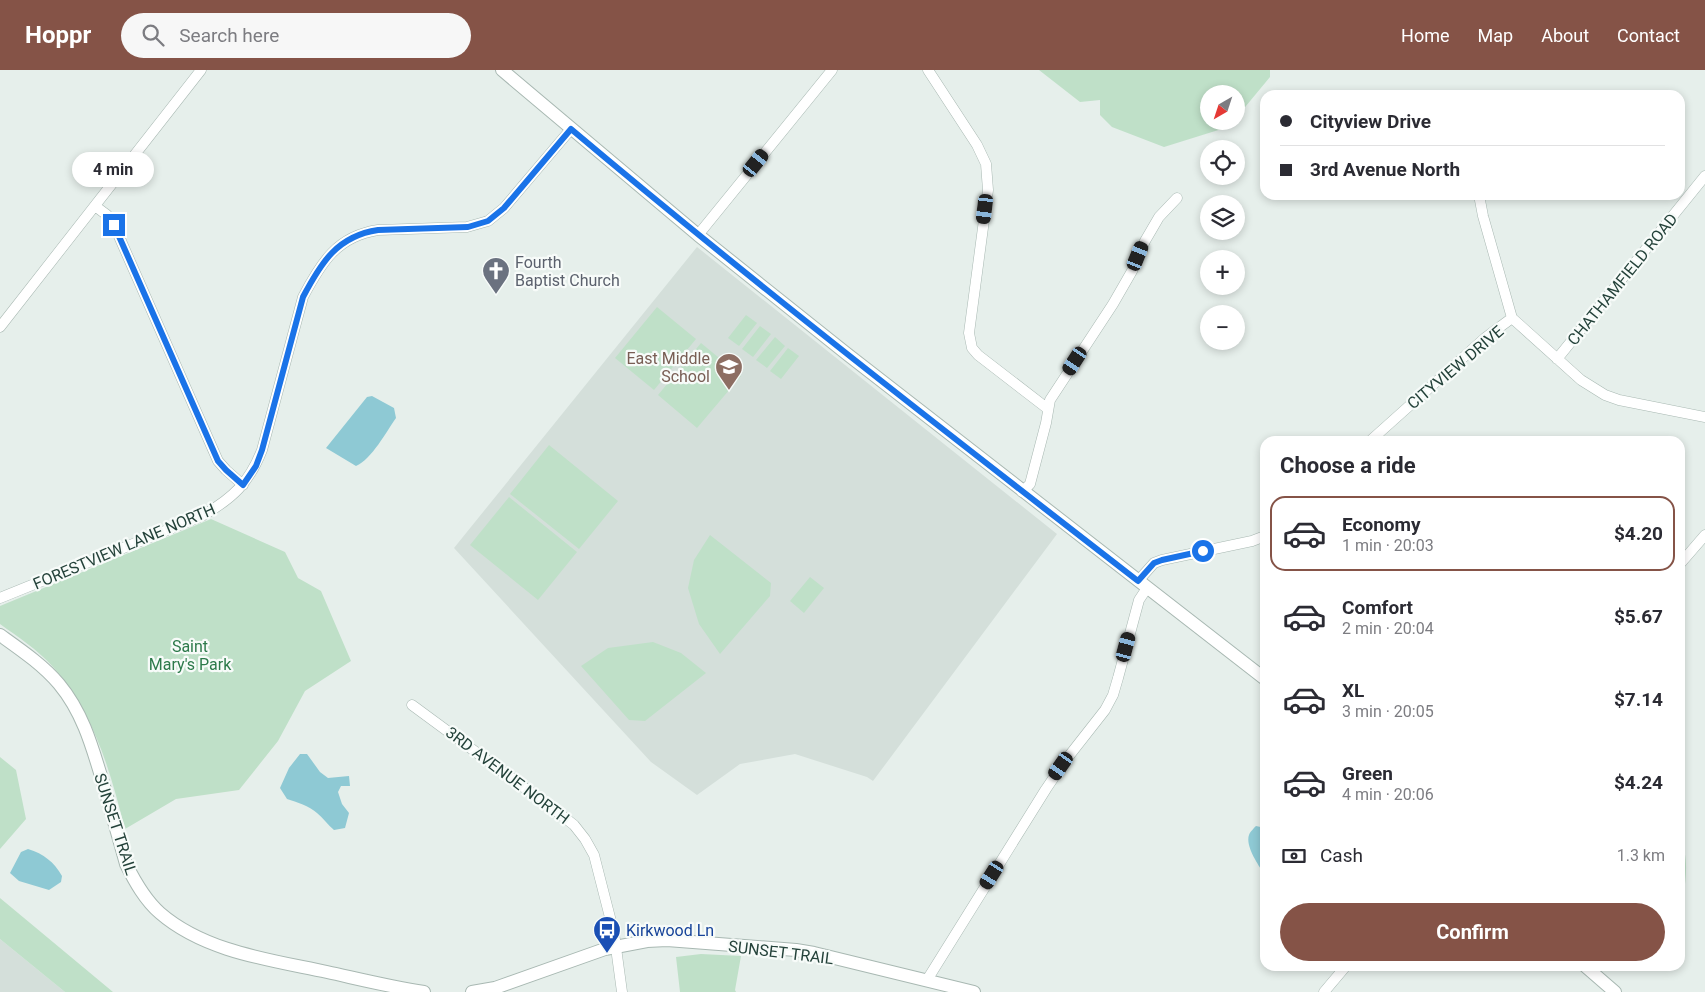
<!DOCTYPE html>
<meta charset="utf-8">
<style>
:root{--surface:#fff;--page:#f7f7f7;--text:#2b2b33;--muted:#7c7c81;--line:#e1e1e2;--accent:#855347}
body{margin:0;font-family:Roboto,sans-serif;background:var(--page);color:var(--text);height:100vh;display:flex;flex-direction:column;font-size:19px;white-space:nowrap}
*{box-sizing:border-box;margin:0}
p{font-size:16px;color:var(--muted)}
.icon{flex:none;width:28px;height:28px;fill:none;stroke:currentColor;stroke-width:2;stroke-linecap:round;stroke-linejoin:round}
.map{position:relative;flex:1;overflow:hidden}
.panel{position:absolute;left:1260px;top:366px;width:425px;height:535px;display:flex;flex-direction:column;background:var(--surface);border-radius:15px;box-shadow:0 2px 8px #0003}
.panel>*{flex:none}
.banner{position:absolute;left:1260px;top:20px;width:425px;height:110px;border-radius:15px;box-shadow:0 2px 8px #0003;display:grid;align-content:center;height:110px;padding:0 20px;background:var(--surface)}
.needle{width:32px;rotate:219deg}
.tools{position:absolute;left:1200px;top:15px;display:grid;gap:10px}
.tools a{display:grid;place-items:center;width:45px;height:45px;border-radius:50%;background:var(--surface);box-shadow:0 2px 8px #0003;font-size:25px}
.end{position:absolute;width:22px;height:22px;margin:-11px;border:6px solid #1a73e8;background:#fff;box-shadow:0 0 0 2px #fff}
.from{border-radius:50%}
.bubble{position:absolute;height:35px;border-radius:18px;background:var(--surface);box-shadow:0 2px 8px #0003;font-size:16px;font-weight:700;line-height:35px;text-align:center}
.car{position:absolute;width:15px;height:30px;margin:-15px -8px;border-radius:6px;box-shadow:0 0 4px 1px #0007;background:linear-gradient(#222 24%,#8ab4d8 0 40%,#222 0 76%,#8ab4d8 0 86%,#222 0)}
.banner b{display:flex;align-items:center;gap:18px;height:48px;font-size:19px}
.banner b+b{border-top:1px solid var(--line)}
.banner i{width:12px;height:12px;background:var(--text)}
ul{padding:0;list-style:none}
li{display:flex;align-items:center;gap:15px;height:75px;margin:0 10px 8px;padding:0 10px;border:2px solid transparent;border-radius:15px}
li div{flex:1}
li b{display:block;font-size:19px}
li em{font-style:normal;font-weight:700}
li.current{border-color:var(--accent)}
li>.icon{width:45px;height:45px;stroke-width:1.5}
h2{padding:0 20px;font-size:22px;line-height:60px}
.pay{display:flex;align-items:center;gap:12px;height:55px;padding:0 20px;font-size:19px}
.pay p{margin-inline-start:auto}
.button{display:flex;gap:10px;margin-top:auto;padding:10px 20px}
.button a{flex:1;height:58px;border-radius:30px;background:var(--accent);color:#fff;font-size:20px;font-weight:700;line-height:58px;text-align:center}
header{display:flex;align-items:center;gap:30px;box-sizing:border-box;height:70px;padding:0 25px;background:var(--accent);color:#fff}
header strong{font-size:24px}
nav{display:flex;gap:28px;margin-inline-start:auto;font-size:18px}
.search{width:350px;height:45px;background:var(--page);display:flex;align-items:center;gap:12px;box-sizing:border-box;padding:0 18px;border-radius:28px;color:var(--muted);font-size:19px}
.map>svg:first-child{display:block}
.built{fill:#d4dfda}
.green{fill:#bfe0c8}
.water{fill:#8ec9d4}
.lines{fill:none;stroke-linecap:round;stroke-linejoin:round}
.minor-casing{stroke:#a8b8b2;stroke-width:11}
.tertiary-casing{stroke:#a8b8b2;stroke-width:14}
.minor{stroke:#fff;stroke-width:10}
.tertiary{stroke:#fff;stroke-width:12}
.route{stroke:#1a73e8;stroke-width:6}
.labels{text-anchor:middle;stroke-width:4.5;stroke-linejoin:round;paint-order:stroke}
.worship-label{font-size:16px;fill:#5b616d;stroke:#f7fbf9;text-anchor:start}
.street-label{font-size:16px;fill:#24423a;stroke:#f7fbf9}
.education-label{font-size:16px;fill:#785e54;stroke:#f7fbf9;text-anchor:end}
.park-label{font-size:16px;fill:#2d7a4b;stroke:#f7fbf9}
.transit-label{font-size:16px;fill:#164399;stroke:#f7fbf9;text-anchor:start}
</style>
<header>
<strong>Hoppr</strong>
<div class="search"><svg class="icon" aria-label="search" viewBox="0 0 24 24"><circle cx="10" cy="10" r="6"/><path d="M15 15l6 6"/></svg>Search here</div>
<nav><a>Home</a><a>Map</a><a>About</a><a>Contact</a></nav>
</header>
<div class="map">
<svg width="1705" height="922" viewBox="0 0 1705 922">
<rect width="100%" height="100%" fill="#e6efeb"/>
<path class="built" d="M 697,177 L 1057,464 L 873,711 L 867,707 L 795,684 L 740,694 L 697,725 L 651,692 L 454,478 Z
M 0,869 L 65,922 L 0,922 Z"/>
<path class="green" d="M 1039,0 L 1270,0 L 1270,7 L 1236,48 L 1236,24 L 1209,24 L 1209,51 L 1233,51 L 1228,57 L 1164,77 L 1112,57 L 1100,45 L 1100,30 L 1080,32 Z
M 657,237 L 696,269 L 654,320 L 615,288 Z
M 746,245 L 757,253 L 739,276 L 728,268 Z
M 760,256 L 771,264 L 753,287 L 742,279 Z
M 775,267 L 785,276 L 767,298 L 756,290 Z
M 701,273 L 741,306 L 697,358 L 658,325 Z
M 788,278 L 799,286 L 781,309 L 770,301 Z
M 549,375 L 618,431 L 579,479 L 510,424 Z
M 509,427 L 577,482 L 538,530 L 470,475 Z
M 211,449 L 285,482 L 298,508 L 321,521 L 351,591 L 305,621 L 278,671 L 239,720 L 176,729 L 125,759 C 110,701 94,642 53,597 C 38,580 18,567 0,554 L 0,536 Z
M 710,465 L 771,513 L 770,526 L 720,584 L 699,554 L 688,518 L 694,490 Z
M 810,507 L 824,518 L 804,543 L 790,531 Z
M 653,572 L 681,583 L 706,603 L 645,651 L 629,650 L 581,596 L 608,578 Z
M 0,687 L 16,700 L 26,749 L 0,779 Z
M 1680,771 C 1692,788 1683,827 1680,847 Z
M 0,828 L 113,922 L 65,922 L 0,869 Z
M 701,884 L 741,886 L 735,920 L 736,922 L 680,922 L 676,887 Z"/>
<path class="water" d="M 372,326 L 394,338 L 396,348 C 386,362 372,389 356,396 L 326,378 L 367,327 Z
M 300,684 L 307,684 L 320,702 L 328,708 L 349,706 L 350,716 L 341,716 L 338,722 L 342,734 L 349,743 L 345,758 L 334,760 C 328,755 323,748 317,743 C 309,736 297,732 287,729 L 280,718 L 289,698 Z
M 1256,756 L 1265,758 L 1265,805 C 1259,796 1245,776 1249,765 C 1250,762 1254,758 1256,756 Z
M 28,779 C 44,784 54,792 62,806 L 61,812 L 49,820 L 19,811 L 10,803 L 21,782 Z"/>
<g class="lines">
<defs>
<path id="minor" d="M 928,0 L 977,75 L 986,94 L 988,120 L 969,263 L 972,278 L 978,285 L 1048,339
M 1479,125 L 1483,146 L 1512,248
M 95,136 L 107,145 L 114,155 L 218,391 L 226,400 L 243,415
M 698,165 L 832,0
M 1512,248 L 1581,310 L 1605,325 L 1619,330 L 1705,347
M 0,257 L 201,0
M 1557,289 L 1705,106
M 1370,371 L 1485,268 L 1512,248
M 1022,422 L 1030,414 L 1046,353 L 1050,330 L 1113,234 L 1132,201 L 1145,171 L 1159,147 L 1177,128
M 1680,494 L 1705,465
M 1138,511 L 1154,493 L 1162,490 L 1252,471 L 1265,466
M 0,528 L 202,446 C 233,428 249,413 262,380 L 303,227 C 321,193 337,166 378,160 L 467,157 L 488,151 L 504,138 L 571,59
M 412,635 L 560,744 L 574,755 L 585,769 L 594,785 L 614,863 L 622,922
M 927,910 L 1046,719 L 1065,691 L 1105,640 L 1113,625 L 1118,608 L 1139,530 L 1147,518
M 1324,922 L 1346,896"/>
<path id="tertiary" d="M 502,0 L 698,165 L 847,284 L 1265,609
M 0,565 C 21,580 43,595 59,614 C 84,644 93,680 104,716 C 111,742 119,768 126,794 C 135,812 145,830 160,843 C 205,882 271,890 327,902 C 359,909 391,917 424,922
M 1585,896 L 1615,922
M 472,922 L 495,918 L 605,879 L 647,871 L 667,870 L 796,880 L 814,883 L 974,922"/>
</defs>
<use href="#minor" class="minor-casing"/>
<use href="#tertiary" class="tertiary-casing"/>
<use href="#minor" class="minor"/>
<use href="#tertiary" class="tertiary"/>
</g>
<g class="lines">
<path class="route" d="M 114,155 L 218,391 L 226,400 L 243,415 L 256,396 L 262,380 L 303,227 C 321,193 337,166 378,160 L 468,157 L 488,151 L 504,138 L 571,59 C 756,215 947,363 1138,511 L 1154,493 L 1162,490 L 1203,481"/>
</g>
<defs>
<symbol id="church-pin" viewBox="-11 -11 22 30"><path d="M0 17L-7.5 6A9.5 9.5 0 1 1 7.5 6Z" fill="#6b7280" stroke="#f7fbf9"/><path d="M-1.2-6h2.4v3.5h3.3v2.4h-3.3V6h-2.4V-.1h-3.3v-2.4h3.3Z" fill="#fff"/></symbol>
<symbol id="school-pin" viewBox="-11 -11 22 30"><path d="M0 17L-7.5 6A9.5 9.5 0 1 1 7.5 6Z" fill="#8d6e63" stroke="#f7fbf9"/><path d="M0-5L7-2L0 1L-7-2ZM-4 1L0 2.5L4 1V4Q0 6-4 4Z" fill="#fff"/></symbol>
<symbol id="bus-pin" viewBox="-11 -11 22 30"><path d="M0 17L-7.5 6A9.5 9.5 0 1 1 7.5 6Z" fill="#1a4fb4" stroke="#f7fbf9"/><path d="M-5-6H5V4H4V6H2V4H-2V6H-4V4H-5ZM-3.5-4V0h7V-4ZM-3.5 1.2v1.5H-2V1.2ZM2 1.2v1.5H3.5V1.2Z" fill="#fff"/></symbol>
</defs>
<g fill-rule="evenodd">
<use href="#church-pin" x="480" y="185" width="32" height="43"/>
<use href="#school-pin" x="713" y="281" width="32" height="43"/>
<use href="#bus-pin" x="591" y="844" width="32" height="43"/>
</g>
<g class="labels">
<g class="worship-label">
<text x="515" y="198">Fourth<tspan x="515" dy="18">Baptist Church</tspan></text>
</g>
<g class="street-label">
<text transform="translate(1622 209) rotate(-51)" y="6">CHATHAMFIELD ROAD</text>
<text transform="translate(1455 297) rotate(-40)" y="6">CITYVIEW DRIVE</text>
<text transform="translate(124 476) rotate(-23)" y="6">FORESTVIEW LANE NORTH</text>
<text transform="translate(508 705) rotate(37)" y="6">3RD AVENUE NORTH</text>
<text transform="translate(116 754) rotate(72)" y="6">SUNSET TRAIL</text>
<text transform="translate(781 882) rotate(7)" y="6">SUNSET TRAIL</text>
</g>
<g class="education-label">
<text x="710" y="294">East Middle<tspan x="710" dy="18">School</tspan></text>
</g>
<g class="park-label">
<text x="190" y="582">Saint<tspan x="190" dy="18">Mary's Park</tspan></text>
</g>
<g class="transit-label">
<text x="626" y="866">Kirkwood Ln</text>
</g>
</g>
</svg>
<div class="tools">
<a><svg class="needle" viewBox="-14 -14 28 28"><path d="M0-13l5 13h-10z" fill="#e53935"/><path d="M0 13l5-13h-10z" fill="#7c7c81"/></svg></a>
<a><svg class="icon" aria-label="locate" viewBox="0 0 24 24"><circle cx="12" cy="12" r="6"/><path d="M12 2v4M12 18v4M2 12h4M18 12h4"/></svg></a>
<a><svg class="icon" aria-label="layers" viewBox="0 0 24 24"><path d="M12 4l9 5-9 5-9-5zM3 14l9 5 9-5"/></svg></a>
<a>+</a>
<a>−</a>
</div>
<i class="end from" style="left:1203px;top:481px"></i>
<i class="end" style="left:114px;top:155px"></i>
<div class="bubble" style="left:72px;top:82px;width:82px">4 min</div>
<i class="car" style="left:756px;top:93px;rotate:39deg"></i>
<i class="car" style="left:985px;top:139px;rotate:187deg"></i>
<i class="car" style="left:1138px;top:186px;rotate:22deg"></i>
<i class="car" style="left:1075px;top:291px;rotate:213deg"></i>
<i class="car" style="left:1126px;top:577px;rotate:15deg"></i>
<i class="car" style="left:1061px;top:696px;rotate:215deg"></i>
<i class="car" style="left:992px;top:805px;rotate:212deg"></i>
<div class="banner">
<b><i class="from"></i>Cityview Drive</b>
<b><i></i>3rd Avenue North</b>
</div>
<section class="panel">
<h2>Choose a ride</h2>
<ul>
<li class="current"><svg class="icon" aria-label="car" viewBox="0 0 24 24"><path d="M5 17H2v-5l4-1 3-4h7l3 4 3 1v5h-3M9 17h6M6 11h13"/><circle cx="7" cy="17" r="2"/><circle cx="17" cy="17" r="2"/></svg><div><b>Economy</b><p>1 min · 20:03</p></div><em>$4.20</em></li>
<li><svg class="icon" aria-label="car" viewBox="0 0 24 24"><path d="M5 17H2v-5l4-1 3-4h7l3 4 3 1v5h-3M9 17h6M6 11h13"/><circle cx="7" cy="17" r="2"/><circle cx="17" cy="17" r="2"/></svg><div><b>Comfort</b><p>2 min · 20:04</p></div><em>$5.67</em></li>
<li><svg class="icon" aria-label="car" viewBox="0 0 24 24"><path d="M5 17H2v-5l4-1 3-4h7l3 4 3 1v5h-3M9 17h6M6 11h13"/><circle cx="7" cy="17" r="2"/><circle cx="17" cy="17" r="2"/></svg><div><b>XL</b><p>3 min · 20:05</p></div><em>$7.14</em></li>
<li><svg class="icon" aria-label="car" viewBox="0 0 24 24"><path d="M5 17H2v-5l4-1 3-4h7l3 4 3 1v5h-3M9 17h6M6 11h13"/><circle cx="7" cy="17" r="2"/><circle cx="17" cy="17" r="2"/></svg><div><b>Green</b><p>4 min · 20:06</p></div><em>$4.24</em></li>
</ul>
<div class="pay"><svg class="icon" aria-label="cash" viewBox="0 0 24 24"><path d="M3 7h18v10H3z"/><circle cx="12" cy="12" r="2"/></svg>Cash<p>1.3 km</p></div>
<div class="button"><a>Confirm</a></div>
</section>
</div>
